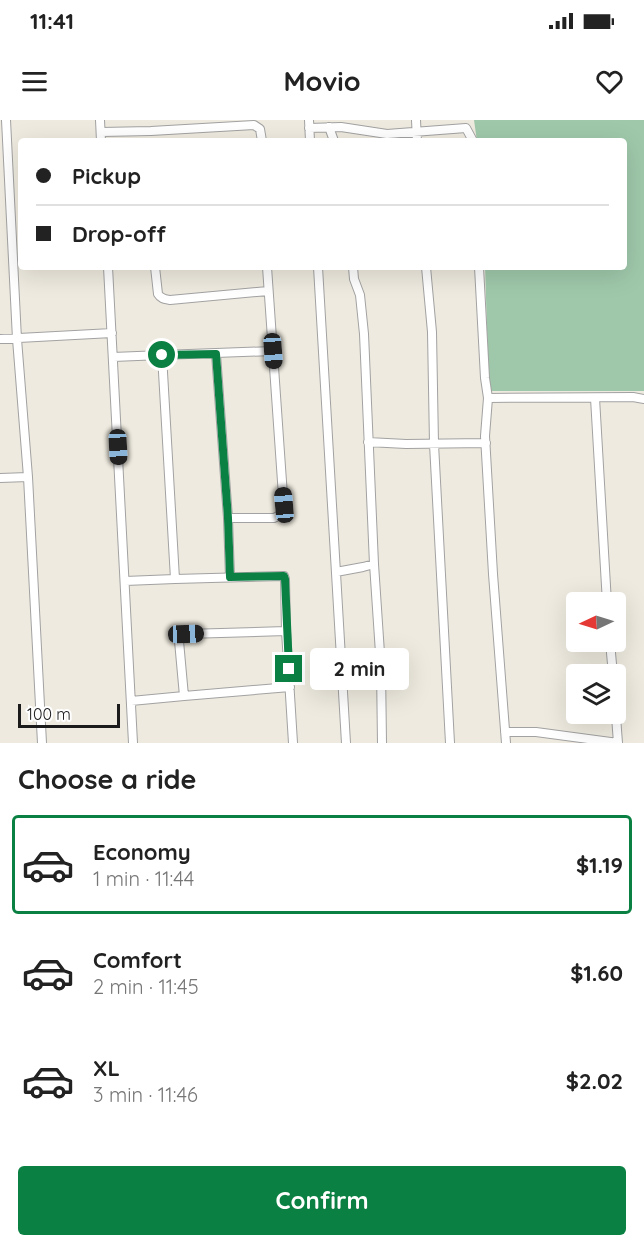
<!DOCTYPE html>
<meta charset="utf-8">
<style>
:root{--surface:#fff;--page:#f6f6f6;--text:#222;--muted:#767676;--line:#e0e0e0;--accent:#0b8043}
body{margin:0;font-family:Quicksand,sans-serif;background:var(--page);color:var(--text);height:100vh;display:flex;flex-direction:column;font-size:22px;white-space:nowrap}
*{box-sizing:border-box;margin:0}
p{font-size:20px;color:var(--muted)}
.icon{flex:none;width:33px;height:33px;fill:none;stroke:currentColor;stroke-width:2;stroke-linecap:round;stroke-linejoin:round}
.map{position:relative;height:623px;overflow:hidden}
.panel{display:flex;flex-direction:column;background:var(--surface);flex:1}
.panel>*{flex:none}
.banner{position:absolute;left:18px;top:18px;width:609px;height:132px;border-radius:6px;box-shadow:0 6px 24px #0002;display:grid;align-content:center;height:132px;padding:0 18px;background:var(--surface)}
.needle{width:39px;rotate:266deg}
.controls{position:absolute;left:566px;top:472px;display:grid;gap:12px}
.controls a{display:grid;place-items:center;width:60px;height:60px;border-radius:6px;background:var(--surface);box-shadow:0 6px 24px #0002;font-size:30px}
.scale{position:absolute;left:18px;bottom:15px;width:102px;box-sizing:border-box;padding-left:6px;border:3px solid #1b1b1b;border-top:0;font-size:16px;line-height:21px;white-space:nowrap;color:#1b1b1b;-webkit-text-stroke:4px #fff;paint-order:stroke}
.end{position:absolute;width:27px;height:27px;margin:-14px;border:8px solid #0b8043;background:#fff;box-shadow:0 0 0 3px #fff}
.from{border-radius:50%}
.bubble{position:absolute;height:42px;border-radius:6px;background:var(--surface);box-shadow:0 6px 24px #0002;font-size:20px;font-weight:800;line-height:42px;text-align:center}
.car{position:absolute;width:18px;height:36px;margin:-18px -9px;border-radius:8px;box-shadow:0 0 4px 2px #0007;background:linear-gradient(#222 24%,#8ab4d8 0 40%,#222 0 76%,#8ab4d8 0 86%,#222 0)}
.banner b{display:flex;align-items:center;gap:21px;height:57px;font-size:22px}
.banner b+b{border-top:2px solid var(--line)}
.banner i{width:15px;height:15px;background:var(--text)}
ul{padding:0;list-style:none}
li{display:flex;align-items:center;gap:18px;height:99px;margin:0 12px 9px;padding:0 6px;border:3px solid transparent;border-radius:6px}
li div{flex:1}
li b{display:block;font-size:22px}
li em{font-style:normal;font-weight:800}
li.selected{border-color:var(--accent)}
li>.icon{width:54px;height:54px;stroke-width:1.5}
h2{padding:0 18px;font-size:27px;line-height:72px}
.primary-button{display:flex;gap:12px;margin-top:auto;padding:12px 18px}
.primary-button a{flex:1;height:69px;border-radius:6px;background:var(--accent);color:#fff;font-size:24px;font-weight:800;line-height:69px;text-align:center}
.status{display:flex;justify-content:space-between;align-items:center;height:42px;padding:0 30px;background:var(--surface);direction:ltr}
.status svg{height:16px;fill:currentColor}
header{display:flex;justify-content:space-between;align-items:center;height:78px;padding:0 18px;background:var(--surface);font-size:27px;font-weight:800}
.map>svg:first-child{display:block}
.cemetery{fill:#9fc8aa}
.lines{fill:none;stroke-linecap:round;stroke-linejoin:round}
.minor-casing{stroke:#a2a2a2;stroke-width:10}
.minor{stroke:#fff;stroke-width:8}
.route{stroke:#0b8043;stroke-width:8}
</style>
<div class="status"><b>11:41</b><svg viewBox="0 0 49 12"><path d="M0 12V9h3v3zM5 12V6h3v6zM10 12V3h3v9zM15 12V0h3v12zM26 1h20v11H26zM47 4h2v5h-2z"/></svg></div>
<header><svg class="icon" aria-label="menu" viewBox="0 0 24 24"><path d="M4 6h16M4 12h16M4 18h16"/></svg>Movio<svg class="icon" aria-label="heart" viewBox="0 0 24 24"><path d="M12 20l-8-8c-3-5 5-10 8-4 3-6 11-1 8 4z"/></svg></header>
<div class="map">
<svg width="644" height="623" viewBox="0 0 644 623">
<rect width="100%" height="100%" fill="#eeeadf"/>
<path class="cemetery" d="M 474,0 L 644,0 L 644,271 L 489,271 L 485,147 L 624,147 L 624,21 L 477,21 Z"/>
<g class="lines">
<defs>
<path id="minor" d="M 6,0 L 17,219 L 28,357 L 42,623
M 100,0 L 101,21
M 309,0 L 310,21
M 416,0 L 417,21
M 329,7 L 334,21
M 309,8 L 341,7 L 387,14 L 466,8 L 473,21
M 101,12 L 151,11 L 254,5 L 260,9 L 262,21
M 108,147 L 133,623
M 155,147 L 158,174 C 161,179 165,179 170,180 L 268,171
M 318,147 L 346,623
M 426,147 L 432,212 L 434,324 L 450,623
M 479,147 L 485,258 L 488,278 L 633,277 L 644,279
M 0,219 L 112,213
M 216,234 L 228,398 L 230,457
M 113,237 L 162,235
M 488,278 L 485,316 L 493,454 L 506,623
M 595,278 L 607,483
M 368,322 L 406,324 L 486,323
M 0,358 L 28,357
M 228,398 L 274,398 L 280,395 L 284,390 L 267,147
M 374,444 L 381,548 L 382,623
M 336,452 L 363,447 L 374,444 L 364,214 L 360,175 L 354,159 L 353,147
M 175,459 L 162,235 L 273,231
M 125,461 L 175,459 L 284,456 L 285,459 L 286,511 L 293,623
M 286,511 L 186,514 L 181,516 L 179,521 L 184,576 L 290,567
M 610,522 L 613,555
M 131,581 L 184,576
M 615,583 L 618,623
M 505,612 L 536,612 L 618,623"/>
</defs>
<use href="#minor" class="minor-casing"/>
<use href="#minor" class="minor"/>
</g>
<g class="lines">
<path class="route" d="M 162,235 L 216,234 L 228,398 L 230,457 L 284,456 L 285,459 L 289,549"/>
</g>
</svg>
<div class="controls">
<a><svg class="needle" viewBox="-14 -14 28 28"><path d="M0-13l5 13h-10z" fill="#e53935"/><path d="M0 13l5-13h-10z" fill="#767676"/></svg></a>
<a><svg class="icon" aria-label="layers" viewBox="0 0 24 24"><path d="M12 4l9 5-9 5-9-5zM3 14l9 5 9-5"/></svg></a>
</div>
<div class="scale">100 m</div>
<i class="end from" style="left:162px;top:235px"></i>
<i class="end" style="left:289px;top:549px"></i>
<div class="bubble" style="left:310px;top:528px;width:99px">2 min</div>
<i class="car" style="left:273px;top:231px;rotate:176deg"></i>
<i class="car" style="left:118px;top:327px;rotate:177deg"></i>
<i class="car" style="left:284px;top:385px;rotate:355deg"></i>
<i class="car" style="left:186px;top:514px;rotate:88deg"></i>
<div class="banner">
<b><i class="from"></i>Pickup</b>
<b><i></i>Drop-off</b>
</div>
</div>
<section class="panel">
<h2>Choose a ride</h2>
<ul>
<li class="selected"><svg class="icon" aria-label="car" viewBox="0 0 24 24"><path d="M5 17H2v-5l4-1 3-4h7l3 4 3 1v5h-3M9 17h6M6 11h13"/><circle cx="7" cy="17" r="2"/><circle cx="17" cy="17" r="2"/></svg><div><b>Economy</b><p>1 min · 11:44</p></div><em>$1.19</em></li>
<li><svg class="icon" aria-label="car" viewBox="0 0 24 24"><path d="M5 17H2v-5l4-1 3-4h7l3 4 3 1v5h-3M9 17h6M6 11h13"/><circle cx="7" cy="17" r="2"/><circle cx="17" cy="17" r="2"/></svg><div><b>Comfort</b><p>2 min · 11:45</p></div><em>$1.60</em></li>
<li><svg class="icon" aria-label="car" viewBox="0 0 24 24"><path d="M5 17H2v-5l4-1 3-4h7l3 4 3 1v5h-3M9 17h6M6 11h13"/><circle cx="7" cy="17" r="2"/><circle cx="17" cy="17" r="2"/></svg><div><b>XL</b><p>3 min · 11:46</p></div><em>$2.02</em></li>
</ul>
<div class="primary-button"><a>Confirm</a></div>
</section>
